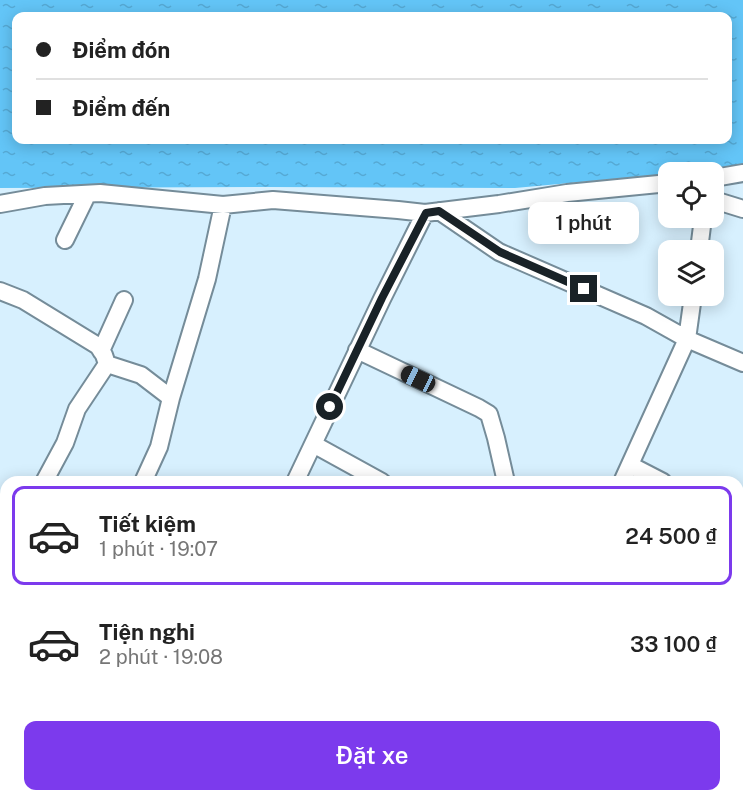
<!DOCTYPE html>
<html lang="vi">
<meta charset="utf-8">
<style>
:root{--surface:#fff;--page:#f2f2f2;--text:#222;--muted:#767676;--line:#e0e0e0;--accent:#7c3aed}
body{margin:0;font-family:"Public Sans",sans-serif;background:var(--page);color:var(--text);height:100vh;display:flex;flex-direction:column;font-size:22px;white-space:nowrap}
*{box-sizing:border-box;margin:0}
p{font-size:20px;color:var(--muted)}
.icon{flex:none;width:33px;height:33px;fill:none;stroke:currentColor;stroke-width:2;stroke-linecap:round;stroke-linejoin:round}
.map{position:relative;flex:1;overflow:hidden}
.details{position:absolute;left:0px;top:476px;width:744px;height:326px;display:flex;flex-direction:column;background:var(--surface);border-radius:18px 18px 0 0;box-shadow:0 3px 15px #0003}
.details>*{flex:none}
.hud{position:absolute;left:12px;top:12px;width:720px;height:132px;border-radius:12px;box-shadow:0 3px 15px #0003;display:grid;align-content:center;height:132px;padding:0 24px;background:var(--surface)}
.buttons{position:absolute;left:658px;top:162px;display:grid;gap:12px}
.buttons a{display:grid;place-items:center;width:66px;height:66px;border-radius:12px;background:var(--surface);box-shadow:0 3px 15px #0003;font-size:30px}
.end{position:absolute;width:27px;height:27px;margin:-14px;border:8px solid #192227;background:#fff;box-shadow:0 0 0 3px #fff}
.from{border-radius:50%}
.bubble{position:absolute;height:42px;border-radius:12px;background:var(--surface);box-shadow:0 3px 15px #0003;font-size:20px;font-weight:600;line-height:42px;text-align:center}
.car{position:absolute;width:18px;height:36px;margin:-18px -9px;border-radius:8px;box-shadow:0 0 4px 2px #0007;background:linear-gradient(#222 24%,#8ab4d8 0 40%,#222 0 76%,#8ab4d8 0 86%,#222 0)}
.hud b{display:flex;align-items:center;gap:21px;height:57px;font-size:22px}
.hud b+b{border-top:2px solid var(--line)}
.hud i{width:15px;height:15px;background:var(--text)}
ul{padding:10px 0 0;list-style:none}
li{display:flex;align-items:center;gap:18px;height:99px;margin:0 12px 9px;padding:0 12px;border:3px solid transparent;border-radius:12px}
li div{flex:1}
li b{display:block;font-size:22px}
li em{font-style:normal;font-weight:600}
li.selected{border-color:var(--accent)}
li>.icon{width:54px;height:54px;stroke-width:1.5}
.button{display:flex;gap:12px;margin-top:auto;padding:12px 24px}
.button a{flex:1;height:69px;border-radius:12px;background:var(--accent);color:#fff;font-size:24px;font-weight:600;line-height:69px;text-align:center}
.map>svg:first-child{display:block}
.water{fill:url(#water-ripples);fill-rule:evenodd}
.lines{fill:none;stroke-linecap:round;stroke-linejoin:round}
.street-casing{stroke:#758c99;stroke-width:20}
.street{stroke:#fff;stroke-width:16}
.route{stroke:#192227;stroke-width:8}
</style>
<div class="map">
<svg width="743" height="800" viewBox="0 0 743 800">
<defs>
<pattern id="water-ripples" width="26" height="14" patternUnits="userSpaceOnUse" patternTransform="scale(1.5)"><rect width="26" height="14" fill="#63c5f7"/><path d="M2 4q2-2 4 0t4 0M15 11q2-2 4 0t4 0" fill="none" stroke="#55a9d4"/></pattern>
</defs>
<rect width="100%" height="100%" fill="#d7f0fe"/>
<path class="water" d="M 0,0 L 743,0 L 743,166 L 669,172 L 669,174 L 515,188 L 267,187 L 0,188 ZM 16,16 L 728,16 L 728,140 L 16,140 Z"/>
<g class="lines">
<defs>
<path id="street" d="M 714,178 L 743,173
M 714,200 L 743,209
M 0,204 L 45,196 L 100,193 L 223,205 L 273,200 L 398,210 L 425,213 L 499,204 L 567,193 L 669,183
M 439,211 L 499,252 L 646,316 L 687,339 L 743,363
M 65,240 L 87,195
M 699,250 L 703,218
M 0,291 L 23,300 L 98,346 L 104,355 L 107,364 L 141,375 L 171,398
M 357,350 L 479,408 L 489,414 L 496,438 L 506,482
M 101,351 L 124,300
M 313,444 L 382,482
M 630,465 L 663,482
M 44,482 L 65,443 L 77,409 L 107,364
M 143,482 L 159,447 L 171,398 L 207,279 L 223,205
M 295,482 L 382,299 L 425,213
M 622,482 L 687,339 L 693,296
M 738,518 L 743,521
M 0,536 L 6,539
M 0,565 L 6,552
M 0,617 L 6,619
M 738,696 L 743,698
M 738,727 L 743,718
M 0,782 L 6,772
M 305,795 L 310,800
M 145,800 L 146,798
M 208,800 L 209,799
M 473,800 L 475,795
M 551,800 L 553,795
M 700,800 L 702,795"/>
</defs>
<use href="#street" class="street-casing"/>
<use href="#street" class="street"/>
</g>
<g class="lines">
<path class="route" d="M 330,407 L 382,298 L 426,213 L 439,211 L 500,252 L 584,289"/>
</g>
</svg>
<div class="buttons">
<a><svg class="icon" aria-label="locate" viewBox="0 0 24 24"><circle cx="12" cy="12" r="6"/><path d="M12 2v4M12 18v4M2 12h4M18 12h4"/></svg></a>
<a><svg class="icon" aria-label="layers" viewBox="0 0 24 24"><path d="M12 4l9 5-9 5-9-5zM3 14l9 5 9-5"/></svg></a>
</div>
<i class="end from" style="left:330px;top:407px"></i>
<i class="end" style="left:584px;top:289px"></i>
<div class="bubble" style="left:528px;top:202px;width:111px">1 phút</div>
<i class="car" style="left:418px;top:379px;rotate:295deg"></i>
<div class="hud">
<b><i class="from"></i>Điểm đón</b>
<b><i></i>Điểm đến</b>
</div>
<section class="details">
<ul>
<li class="selected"><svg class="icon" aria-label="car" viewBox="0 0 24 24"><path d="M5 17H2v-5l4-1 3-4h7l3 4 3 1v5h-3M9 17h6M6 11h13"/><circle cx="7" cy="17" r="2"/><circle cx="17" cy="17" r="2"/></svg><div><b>Tiết kiệm</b><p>1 phút · 19:07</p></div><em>24 500 ₫</em></li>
<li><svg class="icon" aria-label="car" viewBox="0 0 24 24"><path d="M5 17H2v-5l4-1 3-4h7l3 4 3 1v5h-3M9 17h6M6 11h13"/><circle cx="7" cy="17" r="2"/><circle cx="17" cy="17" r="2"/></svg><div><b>Tiện nghi</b><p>2 phút · 19:08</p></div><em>33 100 ₫</em></li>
</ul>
<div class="button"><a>Đặt xe</a></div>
</section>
</div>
